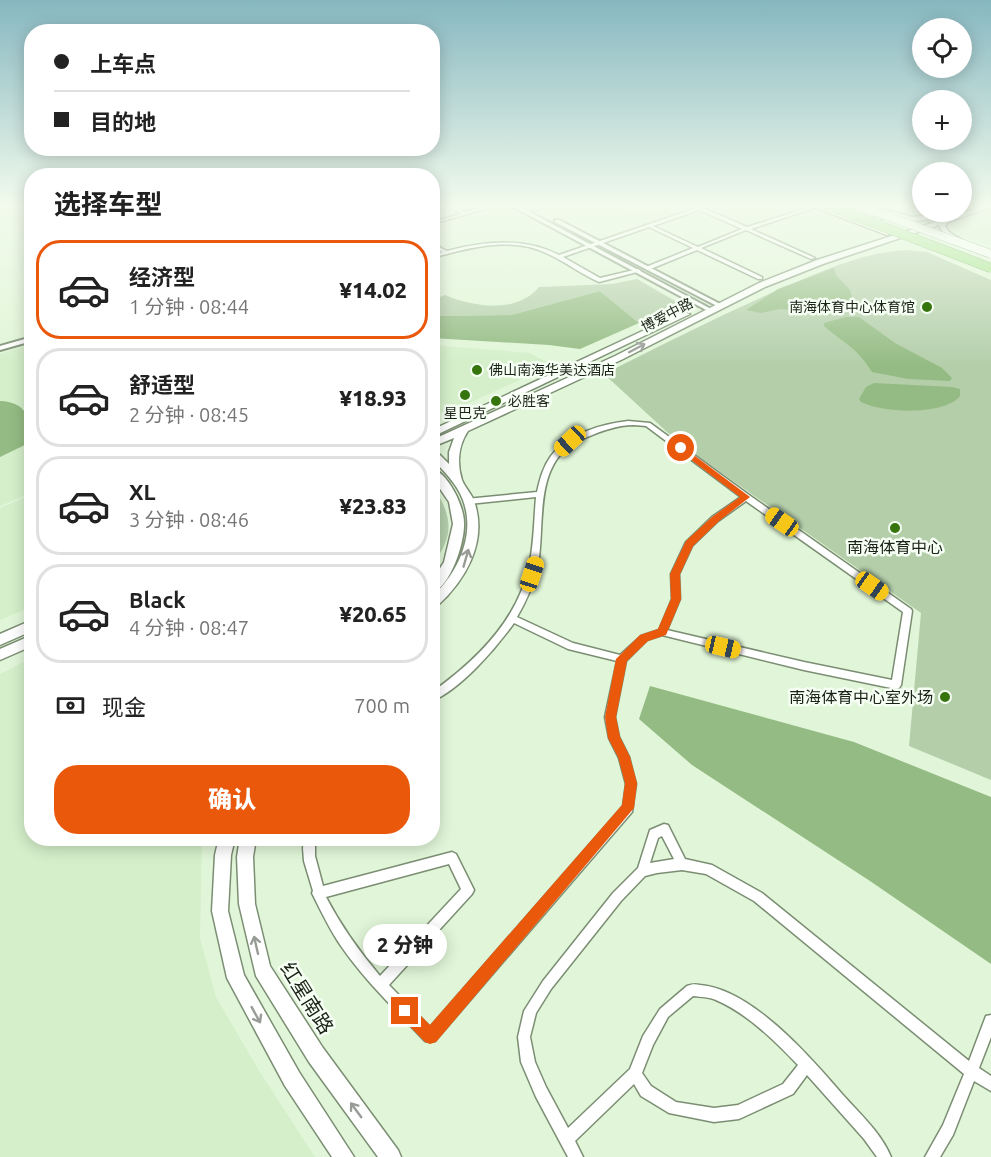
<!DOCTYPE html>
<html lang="zh">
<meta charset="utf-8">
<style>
:root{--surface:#fff;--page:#f2f2f2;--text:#222;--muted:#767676;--line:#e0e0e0;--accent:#ea580c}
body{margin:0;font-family:Ubuntu,"Noto Sans SC",sans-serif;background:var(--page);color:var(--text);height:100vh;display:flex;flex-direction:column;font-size:22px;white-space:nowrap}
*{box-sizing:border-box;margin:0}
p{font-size:20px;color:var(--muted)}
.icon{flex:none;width:33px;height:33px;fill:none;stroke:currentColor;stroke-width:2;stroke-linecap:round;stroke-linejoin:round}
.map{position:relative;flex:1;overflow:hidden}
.drawer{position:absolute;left:24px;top:168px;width:416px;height:678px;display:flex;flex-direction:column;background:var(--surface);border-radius:24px;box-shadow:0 3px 15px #0003}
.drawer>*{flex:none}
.guide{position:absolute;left:24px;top:24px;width:416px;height:132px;border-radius:24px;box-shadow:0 3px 15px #0003;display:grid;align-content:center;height:132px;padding:0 30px;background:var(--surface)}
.buttons{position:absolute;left:912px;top:18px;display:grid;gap:12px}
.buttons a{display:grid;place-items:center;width:60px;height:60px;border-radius:50%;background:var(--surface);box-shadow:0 3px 15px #0003;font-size:30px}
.end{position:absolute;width:27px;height:27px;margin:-14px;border:8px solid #ea580c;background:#fff;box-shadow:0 0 0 3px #fff}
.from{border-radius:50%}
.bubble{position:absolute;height:42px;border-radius:21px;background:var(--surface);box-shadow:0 3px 15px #0003;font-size:20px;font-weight:800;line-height:42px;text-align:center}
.car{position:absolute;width:18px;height:36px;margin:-18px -9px;border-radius:8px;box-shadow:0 0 4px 2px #0007;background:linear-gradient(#f5c518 24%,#345 0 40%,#f5c518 0 76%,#345 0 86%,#f5c518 0)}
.guide b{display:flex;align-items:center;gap:21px;height:57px;font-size:22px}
.guide b+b{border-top:2px solid var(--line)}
.guide i{width:15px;height:15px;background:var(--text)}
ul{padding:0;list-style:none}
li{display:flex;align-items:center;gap:18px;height:99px;margin:0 12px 9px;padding:0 18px;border:3px solid var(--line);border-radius:24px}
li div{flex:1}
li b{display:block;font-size:22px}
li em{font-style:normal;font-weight:800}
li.selected{border-color:var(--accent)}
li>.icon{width:54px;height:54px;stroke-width:1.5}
h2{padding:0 30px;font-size:27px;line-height:72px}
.pay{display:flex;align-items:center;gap:15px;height:66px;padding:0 30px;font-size:22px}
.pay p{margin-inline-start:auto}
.button{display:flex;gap:12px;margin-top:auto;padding:12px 30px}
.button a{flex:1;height:69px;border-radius:24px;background:var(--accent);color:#fff;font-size:24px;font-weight:800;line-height:69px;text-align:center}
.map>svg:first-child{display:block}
.built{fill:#d5efca}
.green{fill:#b4ceaa}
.water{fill:#94bb83}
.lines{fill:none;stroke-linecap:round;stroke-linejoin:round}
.minor-casing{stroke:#7b8e73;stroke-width:3}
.tertiary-casing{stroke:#7b8e73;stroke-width:4}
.secondary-casing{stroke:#7b8e73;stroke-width:3}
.minor{fill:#fff;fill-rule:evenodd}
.tertiary{fill:#fff;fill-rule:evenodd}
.secondary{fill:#fff;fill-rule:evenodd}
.secondary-bridge-casing{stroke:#7b8e73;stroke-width:9;stroke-linecap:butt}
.motorway-bridge-casing{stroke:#709e5c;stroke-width:10;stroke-linecap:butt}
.secondary-bridge{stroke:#fff;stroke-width:8}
.motorway-bridge{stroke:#9ee181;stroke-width:9}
.oneway{stroke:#989c97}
.route{fill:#ea580c}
.poi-dot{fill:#36740d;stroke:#f6fff3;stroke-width:2}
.labels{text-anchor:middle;stroke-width:5;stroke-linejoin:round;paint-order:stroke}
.far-poi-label{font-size:14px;fill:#1a2217;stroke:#f6fff3;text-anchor:start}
.far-street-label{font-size:14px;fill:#1a2217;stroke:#f6fff3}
.poi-label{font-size:16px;fill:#1a2217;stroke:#f6fff3}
.near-street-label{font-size:20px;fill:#1a2217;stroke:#f6fff3}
</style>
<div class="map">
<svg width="991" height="1157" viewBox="0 0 991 1157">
<rect width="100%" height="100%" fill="#e1f6d8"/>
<path class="built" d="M 600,204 L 706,204 L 645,225 Z
M 991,210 L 991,246 L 954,232 L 951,227 Z
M 31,344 L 31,493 L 0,506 L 0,354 Z
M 432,345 L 530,353 L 552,365 L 450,412 L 432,410 Z
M 31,495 L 31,607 L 0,620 L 0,508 Z
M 31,658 L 32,838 L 202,839 L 200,938 L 216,997 L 258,1069 L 315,1157 L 0,1157 L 0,674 Z"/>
<path class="green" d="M 907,250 L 927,252 L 991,280 L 991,780 L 909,746 L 921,613 L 679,443 L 604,374 C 664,344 724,313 785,287 C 824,270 864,252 907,250 Z
M 637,279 L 677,302 L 676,306 L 666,310 L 670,312 L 639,323 L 600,291 L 511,315 L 432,316 L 432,300 L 445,295 C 473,307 517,314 539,287 L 612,284 Z
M 432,484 C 452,516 456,534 432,565 Z"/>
<path class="water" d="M 834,268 L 836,275 L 850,290 L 854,304 L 852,309 L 816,312 L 780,309 L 761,313 L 746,310 L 778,289 Z
M 600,291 L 639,323 L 580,349 L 549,345 L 432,338 L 432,316 L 511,315 Z
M 846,317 L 859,317 L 895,343 L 942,368 L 952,378 L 950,381 L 908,379 L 872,372 C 855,345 844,344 824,326 L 824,323 Z
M 874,383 L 952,387 L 960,389 L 960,396 C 944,416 882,413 861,402 L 859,399 L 866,387 Z
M 0,401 C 27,402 32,420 31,442 L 0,457 Z
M 650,686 L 854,742 L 991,797 L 991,964 L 870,881 L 692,765 L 639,719 Z"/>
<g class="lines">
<defs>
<path id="minor" d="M 446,204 L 451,204 L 465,212 L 496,204 L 502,204 L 432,224 L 432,222 L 461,214 Z
M 548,204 L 553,204 L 535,210 L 533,209 Z
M 708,204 L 713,204 L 703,208 L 747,227 L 817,205 L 817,207 L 751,229 L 815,258 L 811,259 L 746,230 L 701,248 L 762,277 L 762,279 L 758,279 L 697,250 L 648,270 L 646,269 L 646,267 L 693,248 L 649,227 L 563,257 L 600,278 L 638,269 L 641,271 L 599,282 C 581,274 564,261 546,253 C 510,236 468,248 432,258 L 432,255 L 442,252 L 432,246 L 432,243 L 447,251 C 485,241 523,237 559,255 ZM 699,210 L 742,229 L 698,247 L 653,226 Z
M 628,421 L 650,423 L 749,495 L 911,609 L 912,611 L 901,685 L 899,688 L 896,689 L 804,670 L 662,635 L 647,640 L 626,661 L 615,717 L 619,737 L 629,757 L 636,784 L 632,812 L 435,1041 L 430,1042 L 425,1041 C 396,1010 365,981 341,946 C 330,930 321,911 312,893 L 313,891 L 304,861 L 303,848 L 304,838 L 315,838 L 315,856 L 323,886 L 452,852 L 456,854 L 474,890 L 472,894 L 389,985 L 430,1027 L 623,806 L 626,784 L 619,758 L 609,738 L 605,717 L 617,661 L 568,649 L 514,623 C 496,648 461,689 432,701 L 432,692 C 476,661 518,620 529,566 C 534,544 534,520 536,497 L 469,504 L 466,503 L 465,501 L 466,499 L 537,492 C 540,479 543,467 551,456 C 568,434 601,424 628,421 ZM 634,425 L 646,426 L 741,497 L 712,517 L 686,542 L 671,574 L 672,599 L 659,630 L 641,636 L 620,655 L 573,643 L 517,617 C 527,600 534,583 538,565 C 545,525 534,470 572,444 C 576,441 581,440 585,438 C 601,431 617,425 634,425 ZM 746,501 L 903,612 L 892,680 L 804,662 L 667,630 L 680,599 L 679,574 L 692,546 L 718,521 ZM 449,864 L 461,889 L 380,976 C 359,951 341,926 326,897 Z
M 664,824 L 668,825 L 685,859 L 712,865 L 762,893 L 969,1061 L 986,1016 L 991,1015 L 991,1037 L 979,1068 L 991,1076 L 991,1091 L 974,1081 L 953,1135 L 940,1157 L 925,1157 L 943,1125 L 964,1074 L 754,901 L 706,874 L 682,870 L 657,873 L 645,876 L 621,901 L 551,989 L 536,1013 L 530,1037 L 535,1062 L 546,1087 L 568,1128 L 630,1069 L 643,1036 L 660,1009 L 687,986 C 692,984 695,984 700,985 C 752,989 811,1058 843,1095 C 861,1115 881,1133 891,1157 L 877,1157 L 864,1139 L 807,1075 L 793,1094 L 739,1119 L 714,1122 L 669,1113 L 641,1096 L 634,1084 L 575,1141 L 583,1157 L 568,1157 L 536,1097 L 521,1062 L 518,1037 L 524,1011 L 543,981 L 613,893 L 638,868 L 650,830 ZM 662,836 L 674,859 L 650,863 L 658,838 ZM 693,996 C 701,997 709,997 716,1000 C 748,1014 775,1041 798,1065 L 783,1084 L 738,1105 L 714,1108 L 676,1102 L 651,1086 L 642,1073 L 653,1045 L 668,1017 Z"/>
<path id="tertiary" d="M 508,204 L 515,204 L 713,310 L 708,311 Z
M 555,220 L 559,220 L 722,305 L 717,306 L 555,222 Z
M 32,337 L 32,341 L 0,350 L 0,346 Z"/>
<path id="secondary" d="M 806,204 L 814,204 C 832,210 860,228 878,216 L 876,210 L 879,208 L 912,217 L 937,215 L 940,217 L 937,219 L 912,221 L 883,213 L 883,218 L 870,224 L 889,232 L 889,234 L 887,235 Z
M 991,204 L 991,207 L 948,222 L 945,226 L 949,232 L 964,241 L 964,243 C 954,244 941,233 939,225 L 823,264 L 765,287 L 621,360 L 468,431 C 458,446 457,464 462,480 C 465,488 473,495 475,504 C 487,543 465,581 436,607 L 432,609 L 432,597 C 458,573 476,535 463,500 C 457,484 444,471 432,459 L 432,450 L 436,451 L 449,464 L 449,452 L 454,438 L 432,447 L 432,440 L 615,356 L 759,283 L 817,260 Z
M 683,312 L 690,314 L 432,437 L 432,430 Z
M 432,468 C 448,474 464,505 464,523 C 465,541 451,586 432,593 L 432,581 L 444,562 L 453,524 L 449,502 L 432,477 Z
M 32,620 L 32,631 L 0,645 L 0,634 Z
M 32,635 L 32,646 L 0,660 L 0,649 Z
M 219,838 L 235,838 L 231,855 L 228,911 L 244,975 L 299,1072 L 354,1157 L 332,1157 L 285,1086 L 227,978 L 212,911 L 215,855 Z
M 240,838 L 256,838 L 253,857 L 255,904 L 270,966 L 323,1048 L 398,1150 L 401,1157 L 378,1157 L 309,1062 L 256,976 L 239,904 L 237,857 Z"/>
</defs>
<use href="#minor" class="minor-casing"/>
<use href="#tertiary" class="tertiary-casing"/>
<use href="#secondary" class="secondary-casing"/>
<use href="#minor" class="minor"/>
<use href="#tertiary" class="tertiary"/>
<use href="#secondary" class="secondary"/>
<defs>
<path id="secondary-bridge" d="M 855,204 L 991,254"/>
<path id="motorway-bridge" d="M 824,204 L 991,268"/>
</defs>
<use href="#secondary-bridge" class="secondary-bridge-casing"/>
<use href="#motorway-bridge" class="motorway-bridge-casing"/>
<use href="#secondary-bridge" class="secondary-bridge"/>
<use href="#motorway-bridge" class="motorway-bridge"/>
</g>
<defs><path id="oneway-shaft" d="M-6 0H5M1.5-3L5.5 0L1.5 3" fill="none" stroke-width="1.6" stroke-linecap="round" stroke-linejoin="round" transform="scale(1.5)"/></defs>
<g class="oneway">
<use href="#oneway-shaft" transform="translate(637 348) rotate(-28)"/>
<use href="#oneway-shaft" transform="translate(466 558) rotate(-74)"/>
<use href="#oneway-shaft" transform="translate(256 945) rotate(-103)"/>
<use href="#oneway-shaft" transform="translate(256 1015) rotate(61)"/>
<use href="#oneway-shaft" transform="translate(356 1110) rotate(-126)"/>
</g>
<linearGradient id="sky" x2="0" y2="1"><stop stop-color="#86b7c0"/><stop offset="0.56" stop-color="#f2fbed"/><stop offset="1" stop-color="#f2fbed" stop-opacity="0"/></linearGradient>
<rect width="991" height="366" fill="url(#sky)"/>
<path class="route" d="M 678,447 L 683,447 L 750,497 L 719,521 L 693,546 L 680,574 L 681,599 L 666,635 L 648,641 L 627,661 L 616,717 L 620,737 L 630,757 L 637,783 L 634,808 L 436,1042 L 430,1044 L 425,1042 L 400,1016 L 398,1011 L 400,1005 L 405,1003 L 410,1005 L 430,1025 L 622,805 L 625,783 L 618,757 L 608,738 L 605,717 L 616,659 L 640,635 L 658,629 L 671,599 L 670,574 L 686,541 L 712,517 L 740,497 L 678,450 Z"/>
<g class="poi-dot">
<circle cx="927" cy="307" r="6"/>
<circle cx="477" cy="370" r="6"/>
<circle cx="465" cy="395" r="6"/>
<circle cx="496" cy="401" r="6"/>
<circle cx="895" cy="528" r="6"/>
<circle cx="945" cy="697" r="6"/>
</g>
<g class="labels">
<g class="far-poi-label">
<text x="915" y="312" text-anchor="end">南海体育中心体育馆</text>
<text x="489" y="375">佛山南海华美达酒店</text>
<text x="508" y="406">必胜客</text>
<text x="465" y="418" text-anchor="middle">星巴克</text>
</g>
<g class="far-street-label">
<text transform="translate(667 315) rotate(-28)" y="5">博爱中路</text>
</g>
<g class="poi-label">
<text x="895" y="553">南海体育中心</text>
<text x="933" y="703" text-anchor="end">南海体育中心室外场</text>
</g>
<g class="near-street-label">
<text transform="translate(307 998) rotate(58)" y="7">红星南路</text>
</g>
</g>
</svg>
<div class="buttons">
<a><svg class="icon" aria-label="locate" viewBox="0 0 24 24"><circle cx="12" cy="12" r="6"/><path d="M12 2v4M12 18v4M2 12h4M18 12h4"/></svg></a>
<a>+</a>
<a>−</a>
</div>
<i class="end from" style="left:681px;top:448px"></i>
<i class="end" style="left:405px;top:1011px"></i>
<div class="bubble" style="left:363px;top:924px;width:84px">2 分钟</div>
<i class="car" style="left:570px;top:441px;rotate:227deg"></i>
<i class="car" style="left:782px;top:522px;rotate:305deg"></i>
<i class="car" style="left:532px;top:574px;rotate:18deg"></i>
<i class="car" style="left:872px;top:586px;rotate:125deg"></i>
<i class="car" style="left:723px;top:647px;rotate:103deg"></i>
<div class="guide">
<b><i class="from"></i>上车点</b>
<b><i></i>目的地</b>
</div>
<section class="drawer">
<h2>选择车型</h2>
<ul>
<li class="selected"><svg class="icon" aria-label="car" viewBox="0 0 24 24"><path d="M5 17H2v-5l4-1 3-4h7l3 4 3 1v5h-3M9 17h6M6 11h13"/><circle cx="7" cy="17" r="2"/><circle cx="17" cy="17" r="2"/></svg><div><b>经济型</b><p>1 分钟 · 08:44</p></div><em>¥14.02</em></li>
<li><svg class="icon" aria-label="car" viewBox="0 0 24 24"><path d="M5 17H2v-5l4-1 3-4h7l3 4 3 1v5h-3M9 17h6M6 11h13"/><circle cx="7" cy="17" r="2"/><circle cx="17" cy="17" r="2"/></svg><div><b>舒适型</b><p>2 分钟 · 08:45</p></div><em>¥18.93</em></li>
<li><svg class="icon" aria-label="car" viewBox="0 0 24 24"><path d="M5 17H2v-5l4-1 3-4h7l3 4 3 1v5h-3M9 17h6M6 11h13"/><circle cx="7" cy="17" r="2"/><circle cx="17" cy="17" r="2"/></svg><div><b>XL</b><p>3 分钟 · 08:46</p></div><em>¥23.83</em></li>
<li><svg class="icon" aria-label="car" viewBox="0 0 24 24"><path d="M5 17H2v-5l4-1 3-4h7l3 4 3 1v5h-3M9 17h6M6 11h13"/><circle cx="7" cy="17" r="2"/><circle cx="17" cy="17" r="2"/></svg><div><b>Black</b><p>4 分钟 · 08:47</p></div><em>¥20.65</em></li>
</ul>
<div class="pay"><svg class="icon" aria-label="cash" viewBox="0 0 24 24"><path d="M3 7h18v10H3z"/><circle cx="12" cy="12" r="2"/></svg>现金<p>700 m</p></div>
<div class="button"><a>确认</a></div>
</section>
</div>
